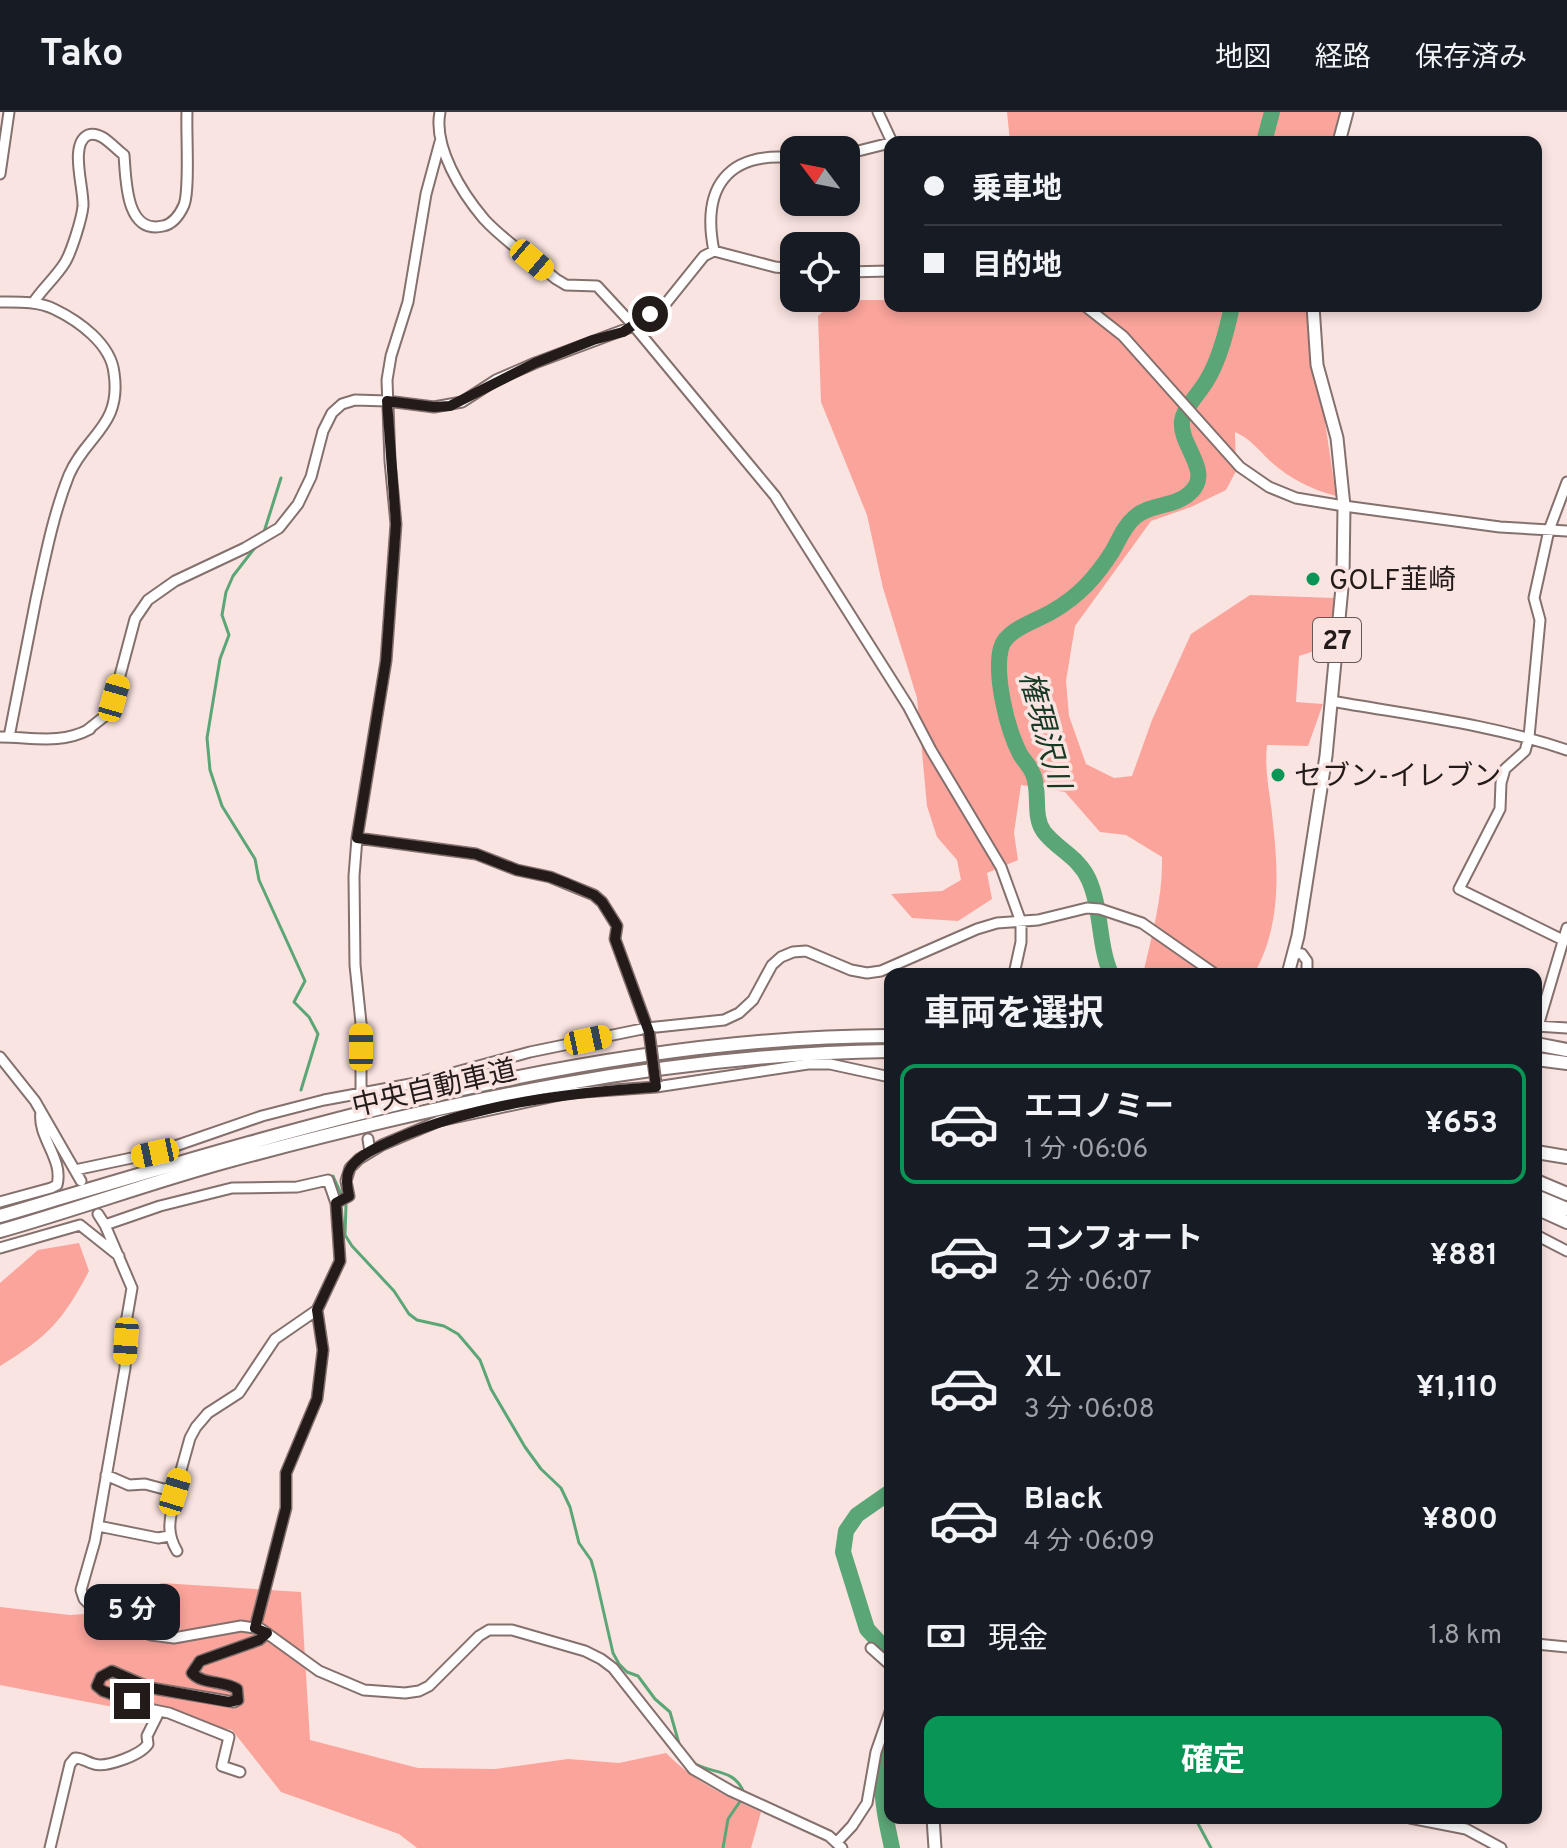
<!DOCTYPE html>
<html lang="ja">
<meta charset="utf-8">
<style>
:root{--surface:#171b24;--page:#242831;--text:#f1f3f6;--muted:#9ea1a6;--line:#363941;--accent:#099555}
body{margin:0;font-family:Overpass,"Noto Sans JP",sans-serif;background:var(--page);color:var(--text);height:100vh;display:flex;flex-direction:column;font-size:30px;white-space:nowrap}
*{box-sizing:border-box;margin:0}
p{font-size:26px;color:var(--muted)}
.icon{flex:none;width:44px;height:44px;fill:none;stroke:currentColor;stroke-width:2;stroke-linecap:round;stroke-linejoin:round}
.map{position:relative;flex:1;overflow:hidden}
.side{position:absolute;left:884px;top:856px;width:658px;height:856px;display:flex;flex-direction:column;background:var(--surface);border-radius:16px;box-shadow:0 4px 12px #0003}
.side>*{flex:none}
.banner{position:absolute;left:884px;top:24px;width:658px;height:176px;border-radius:16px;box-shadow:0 4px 12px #0003;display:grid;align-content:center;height:176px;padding:0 40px;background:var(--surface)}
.needle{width:52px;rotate:302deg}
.buttons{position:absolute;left:780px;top:24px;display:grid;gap:16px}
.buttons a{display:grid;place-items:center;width:80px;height:80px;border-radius:16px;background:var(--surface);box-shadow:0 4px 12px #0003;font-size:40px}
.end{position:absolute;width:36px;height:36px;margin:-18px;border:10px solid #231b1a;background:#fff;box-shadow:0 0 0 4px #fff}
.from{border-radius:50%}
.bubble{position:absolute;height:56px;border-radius:16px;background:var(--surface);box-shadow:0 4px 12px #0003;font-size:26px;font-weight:700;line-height:56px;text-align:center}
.car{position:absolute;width:24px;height:48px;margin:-24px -12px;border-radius:10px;box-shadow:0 0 6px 2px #0007;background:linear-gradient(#f5c518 24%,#345 0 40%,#f5c518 0 76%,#345 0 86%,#f5c518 0)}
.banner b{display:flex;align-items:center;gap:28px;height:76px;font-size:30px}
.banner b+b{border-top:2px solid var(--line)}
.banner i{width:20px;height:20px;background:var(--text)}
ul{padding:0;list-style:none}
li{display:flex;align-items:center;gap:24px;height:120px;margin:0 16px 12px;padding:0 24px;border:4px solid transparent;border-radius:16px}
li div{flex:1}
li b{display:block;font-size:30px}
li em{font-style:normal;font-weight:700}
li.active{border-color:var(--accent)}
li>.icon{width:72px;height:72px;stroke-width:1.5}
h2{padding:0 40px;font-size:36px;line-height:96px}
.pay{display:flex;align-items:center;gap:20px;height:88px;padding:0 40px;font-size:30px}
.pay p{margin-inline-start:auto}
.button{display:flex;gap:16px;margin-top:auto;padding:16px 40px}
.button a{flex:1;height:92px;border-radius:16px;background:var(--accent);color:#fff;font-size:32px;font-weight:700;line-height:92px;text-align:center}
header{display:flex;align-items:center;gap:48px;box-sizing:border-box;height:112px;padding:0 40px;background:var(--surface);border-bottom:2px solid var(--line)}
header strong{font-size:38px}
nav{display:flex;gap:44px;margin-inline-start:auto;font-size:28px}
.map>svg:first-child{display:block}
.green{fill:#faa49b}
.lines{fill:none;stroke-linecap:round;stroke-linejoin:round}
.stream{stroke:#5ba677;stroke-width:3}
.river{stroke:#5ba677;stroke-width:16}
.minor-casing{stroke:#84706d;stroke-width:13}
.major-casing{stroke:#84706d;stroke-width:15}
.highway-casing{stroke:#84706d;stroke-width:16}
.minor{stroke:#fff;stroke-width:9}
.major{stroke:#fff;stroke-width:11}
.highway{stroke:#fff;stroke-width:12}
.minor-bridge-casing{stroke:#84706d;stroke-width:13;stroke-linecap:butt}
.minor-bridge{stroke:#fff;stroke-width:9}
.route{stroke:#231b1a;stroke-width:10}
.poi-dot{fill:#099555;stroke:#fae4e1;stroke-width:3}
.labels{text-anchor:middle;stroke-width:7;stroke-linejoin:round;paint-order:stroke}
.shield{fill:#fae4e1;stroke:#645756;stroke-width:2}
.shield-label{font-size:26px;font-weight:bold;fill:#231b1a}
.poi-label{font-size:28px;fill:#231b1a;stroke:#fae4e1;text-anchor:start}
.street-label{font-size:28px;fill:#231b1a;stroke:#fae4e1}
.water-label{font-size:30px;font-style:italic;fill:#183924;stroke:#fae4e1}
</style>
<header>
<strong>Tako</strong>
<nav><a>地図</a><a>経路</a><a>保存済み</a></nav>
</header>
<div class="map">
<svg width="1567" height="1736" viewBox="0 0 1567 1736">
<rect width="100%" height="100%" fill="#fae4e1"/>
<path class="green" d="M 1007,0 L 1351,0 L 1337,30 L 1010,30 Z
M 836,188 L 890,188 L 890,194 L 1308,194 L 1336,384 C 1310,377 1289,366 1269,348 C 1258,337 1249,326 1235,320 L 1236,359 L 1226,378 L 1191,395 L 1151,409 L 1075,514 L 1066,569 L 1069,604 L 1086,652 L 1114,666 L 1132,664 L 1152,608 L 1191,522 L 1250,483 L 1335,486 L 1327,535 L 1299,544 L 1296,590 L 1323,592 L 1308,634 L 1267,633 C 1264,661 1271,685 1273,712 C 1279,763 1280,817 1254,862 L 1143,862 C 1152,823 1163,785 1162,745 L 1126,723 L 1100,720 L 1065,680 L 1021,673 L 1014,721 L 1018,748 L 987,761 L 992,787 L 958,809 L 912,806 L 891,782 L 942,779 L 961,768 L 957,748 L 937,725 L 927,694 L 917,586 L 883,476 L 867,403 L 821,290 L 818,204 Z
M 79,1131 L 89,1159 C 63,1209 47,1225 0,1254 L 0,1171 L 38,1138 Z
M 161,1471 L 301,1480 L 310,1628 L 418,1656 L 495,1657 L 568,1647 L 619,1651 L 666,1641 C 693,1669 725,1684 761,1700 L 751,1736 L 417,1736 L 399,1722 L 281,1680 L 232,1618 L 0,1573 L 0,1495 L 70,1503 L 143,1498 Z"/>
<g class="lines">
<path class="stream" d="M 264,420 L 281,366
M 257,433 L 233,464 L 226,480 L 222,503 L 229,523 L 220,547 L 207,626 L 210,658 L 222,694 L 255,747 L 259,768 L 305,869 L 294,890 L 309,905 L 318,922 L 301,978
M 333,1064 L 346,1093 L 345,1123 L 352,1134 L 394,1179 L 409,1202 L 417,1208 L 444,1214 L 458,1222 L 470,1236 L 480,1248 L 491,1277 L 525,1335 L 541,1357 L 561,1376 L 570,1395 L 579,1431 L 591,1448 L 595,1462 L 613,1541 L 619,1552 L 627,1560 L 638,1564 L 655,1587 L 670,1600 L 680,1635
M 692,1650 C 711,1663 734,1655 744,1681
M 1195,1706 L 1211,1736
M 723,1736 L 728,1707 L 741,1688"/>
<path class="river" d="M 1264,30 L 1272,0
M 1111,862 C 1098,832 1102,798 1089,768 C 1079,745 1058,738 1044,720 C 1032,704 1041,680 1033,662 C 1030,654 1024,649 1020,642 C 1007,617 994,563 1001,536 C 1006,517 1037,509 1053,499 C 1079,484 1096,465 1112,440 C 1119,428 1124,414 1135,405 C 1149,392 1175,395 1190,381 C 1214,360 1179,334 1182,309 C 1184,295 1200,281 1207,268 C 1220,247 1227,218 1232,194
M 890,1380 L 857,1403 L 846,1419 L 843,1440 L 867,1517 L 890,1542
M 890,1639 C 876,1672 885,1702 892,1736"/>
<defs>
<path id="minor" d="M 440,0 C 433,35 462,81 484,107 C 504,129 533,148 556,167 L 566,173 L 597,174 L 634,214 L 775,384 L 908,594 L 931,638 L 1001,755 L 1021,810 L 1021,830 L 1014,862
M 878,0 L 892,30
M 846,42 L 890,31
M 0,62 L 9,0
M 714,139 C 701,75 728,39 794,46
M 846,160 L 890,159
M 0,190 C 17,190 38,189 54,197 C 79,209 111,232 114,261 C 122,314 86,323 69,363 C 53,403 45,446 36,487 C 27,533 18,579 9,625
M 33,191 C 42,177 55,166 64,152 C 71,142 82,106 83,94 C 84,76 69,32 88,23 C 101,18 114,36 124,43 C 126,66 125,123 163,114 C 173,112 180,102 184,93 C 190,77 186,21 187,0
M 1085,194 L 1123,224 L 1240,355 L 1269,375 L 1296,386 L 1344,394 L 1500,415 L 1567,419
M 1331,589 C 1410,603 1491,612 1567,638
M 86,619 L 105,604 L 114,586 L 135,507 L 148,488 L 175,469 L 245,436 L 279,416 L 298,392 L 311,365 L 323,319 L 332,301 L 342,292 L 355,288 L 387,289 L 434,295 L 462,290 L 496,268 L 535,251 L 634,214 L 667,190 L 704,144 L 714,139 L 775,155 L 794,157
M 0,625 C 32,625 60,633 90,617
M 357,726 L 476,742 L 517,758 L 550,765 L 594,783 L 602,790 L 617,814 L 615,827 L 649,920
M 1563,828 L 1459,777 L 1500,697 L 1501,671 L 1505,657 L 1525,639 L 1529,625 L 1540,508 L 1534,486 L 1549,418 L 1567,370
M 1294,841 L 1302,842 L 1307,849 L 1307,862
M 1536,914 L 1567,916
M 1538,914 L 1567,816
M 0,945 L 35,989 L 81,1069
M 361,991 L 361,911 L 355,853 L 354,764 L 357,726 L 386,549 L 396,412 L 390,349 L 387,268 L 391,244 L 408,190 L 426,82 L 440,30
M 368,1027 L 370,1040
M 75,1058 L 155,1041 L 262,1004 L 324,988 L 416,971 L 530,940 L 647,916 L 724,908 L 739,901 L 753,888 L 772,853 L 781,845 L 793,840 L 806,839 L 851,858 L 867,861 L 881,859 L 977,817 L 997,811 L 1038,808 L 1087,796 L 1100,797 L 1142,811 L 1215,862
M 0,1090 L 51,1076 L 57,1073 C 64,1047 37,1025 41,1000
M 98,1102 L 105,1113 L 132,1176 L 127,1205 L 125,1256 L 95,1429 L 81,1478 L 84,1487 L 94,1497 L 112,1507 L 151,1523 L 174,1526 L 241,1514 L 261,1517 L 319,1559 L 364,1578 L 405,1581 L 419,1579 L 429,1574 L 479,1524 L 489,1518 L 512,1518 L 585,1539 L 601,1547 L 613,1556 L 693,1657 L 731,1679 L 829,1724 L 842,1736
M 105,1113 L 160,1094 L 232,1076 L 297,1075 L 328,1068 L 336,1091
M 1536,1123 L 1567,1139
M 0,1136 L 80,1113 L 119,1144
M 106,1363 L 129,1373 L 145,1372 L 175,1380 L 190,1326 L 196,1315 L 208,1301 L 239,1281 L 275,1227 L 317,1198
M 175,1380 C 172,1403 164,1417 177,1439
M 98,1414 L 158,1426 L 169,1424
M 255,1516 L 286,1396 L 286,1361 L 317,1287 L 323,1238 L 317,1198 L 340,1149 L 336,1091 L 349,1084 L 346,1069 L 350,1056 L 359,1047 L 382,1033 L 439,1009 L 569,981 L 656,975 L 808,952 L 830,952 L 890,965
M 1536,1532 L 1567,1535
M 871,1536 L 890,1553
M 154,1598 L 169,1601 L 229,1625 L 222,1654 L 240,1660
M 1410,1706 L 1466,1717 L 1501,1736
M 837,1730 L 852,1714 L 867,1691 L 876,1640 L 890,1600
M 50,1736 L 70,1652 L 75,1646 C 83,1646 86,1650 94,1652 C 106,1656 141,1643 148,1632 L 147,1624 L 157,1604 L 154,1598 L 103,1579 L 97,1574 L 101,1565 L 112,1559 L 151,1576 L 234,1590 L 238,1588 L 237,1577 C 223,1568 203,1573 192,1561 L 200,1549 L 259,1528 L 267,1521"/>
<path id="major" d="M 1339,30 L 1347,0
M 1288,862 L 1298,824 L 1326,644 L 1343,465 L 1344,394 L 1337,326 L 1317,253 L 1313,194
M 933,1706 L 935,1736"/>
<path id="highway" d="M 1536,932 L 1567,938
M 1536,947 L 1567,951
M 1536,1040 L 1567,1045
M 1536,1069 L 1567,1082
M 1536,1084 L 1567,1097
M 1536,1096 L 1567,1110
M 0,1104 C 289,1018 586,925 890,924
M 0,1119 C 78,1097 154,1069 232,1048 C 447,990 667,942 890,939"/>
</defs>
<use href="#minor" class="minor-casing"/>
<use href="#major" class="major-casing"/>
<use href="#highway" class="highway-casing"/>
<use href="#minor" class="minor"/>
<use href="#major" class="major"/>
<use href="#highway" class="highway"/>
<defs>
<path id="minor-bridge" d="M 649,920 L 656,971"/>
</defs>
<use href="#minor-bridge" class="minor-bridge-casing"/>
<use href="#minor-bridge" class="minor-bridge"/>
</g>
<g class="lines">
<path class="route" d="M 132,1589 L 103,1579 L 97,1574 L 101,1565 L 112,1559 L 151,1576 L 229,1590 L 238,1588 L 237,1577 C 223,1568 203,1573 192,1561 L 200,1549 L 259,1528 L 267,1521 L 255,1516 L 286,1396 L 286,1361 L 317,1287 L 323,1238 L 317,1198 L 340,1149 L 336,1091 L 349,1084 C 347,1074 345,1064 351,1055 C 361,1041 383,1033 398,1026 C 480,991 568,981 656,975 L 649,920 L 615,827 L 617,814 L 602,790 L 594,783 L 568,772 L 550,765 L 517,758 L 476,742 L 357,726 L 386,549 L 396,412 L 387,289 L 434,295 L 450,294 L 535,251 L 593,228 L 623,220 L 650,202"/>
</g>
<g class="poi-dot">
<circle cx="1313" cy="467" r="8"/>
<circle cx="1278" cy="663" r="8"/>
</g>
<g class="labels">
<rect class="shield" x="1313" y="506" width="48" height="44" rx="6"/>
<g class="shield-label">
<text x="1337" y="537">27</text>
</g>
<g class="poi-label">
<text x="1329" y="477">GOLF韮崎</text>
<text x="1294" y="673">セブン-イレブン</text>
</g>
<g class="street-label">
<text transform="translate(434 975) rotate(-13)" y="10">中央自動車道</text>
</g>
<g class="water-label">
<text transform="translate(1045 618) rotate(75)" y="10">権現沢川</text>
</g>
</g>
</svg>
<div class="buttons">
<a><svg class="needle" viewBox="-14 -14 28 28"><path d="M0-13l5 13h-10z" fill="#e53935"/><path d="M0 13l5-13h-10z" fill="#9ea1a6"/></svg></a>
<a><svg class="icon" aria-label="locate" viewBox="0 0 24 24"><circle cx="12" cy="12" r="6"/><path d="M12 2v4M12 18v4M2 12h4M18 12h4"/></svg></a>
</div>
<i class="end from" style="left:650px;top:202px"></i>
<i class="end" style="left:132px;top:1589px"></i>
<div class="bubble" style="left:84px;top:1472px;width:96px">5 分</div>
<i class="car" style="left:532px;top:148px;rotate:130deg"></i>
<i class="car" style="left:114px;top:586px;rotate:16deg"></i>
<i class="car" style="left:588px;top:928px;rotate:78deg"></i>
<i class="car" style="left:361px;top:935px;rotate:0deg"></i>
<i class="car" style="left:155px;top:1041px;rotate:258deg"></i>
<i class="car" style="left:126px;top:1229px;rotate:184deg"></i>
<i class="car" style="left:175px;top:1380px;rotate:17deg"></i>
<div class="banner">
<b><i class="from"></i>乗車地</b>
<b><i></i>目的地</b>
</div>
<section class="side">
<h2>車両を選択</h2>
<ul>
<li class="active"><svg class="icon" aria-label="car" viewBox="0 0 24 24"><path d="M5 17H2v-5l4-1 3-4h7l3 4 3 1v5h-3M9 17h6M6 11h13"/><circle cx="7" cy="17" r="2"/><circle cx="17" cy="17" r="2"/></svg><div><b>エコノミー</b><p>1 分 · 06:06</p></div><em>¥653</em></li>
<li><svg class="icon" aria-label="car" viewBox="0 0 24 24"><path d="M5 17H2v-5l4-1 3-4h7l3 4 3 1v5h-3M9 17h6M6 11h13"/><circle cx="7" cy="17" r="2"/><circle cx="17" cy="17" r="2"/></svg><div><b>コンフォート</b><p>2 分 · 06:07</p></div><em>¥881</em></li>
<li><svg class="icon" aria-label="car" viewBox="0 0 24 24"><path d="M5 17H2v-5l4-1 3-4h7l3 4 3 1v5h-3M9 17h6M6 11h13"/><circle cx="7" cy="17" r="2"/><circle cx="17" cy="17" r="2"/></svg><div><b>XL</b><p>3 分 · 06:08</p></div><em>¥1,110</em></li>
<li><svg class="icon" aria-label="car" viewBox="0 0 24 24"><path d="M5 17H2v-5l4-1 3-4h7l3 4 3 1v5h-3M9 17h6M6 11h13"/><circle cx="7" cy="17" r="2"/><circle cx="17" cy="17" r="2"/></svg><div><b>Black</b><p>4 分 · 06:09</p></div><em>¥800</em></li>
</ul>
<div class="pay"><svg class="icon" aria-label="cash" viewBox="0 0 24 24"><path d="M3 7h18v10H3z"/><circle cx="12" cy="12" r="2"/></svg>現金<p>1.8 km</p></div>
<div class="button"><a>確定</a></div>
</section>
</div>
